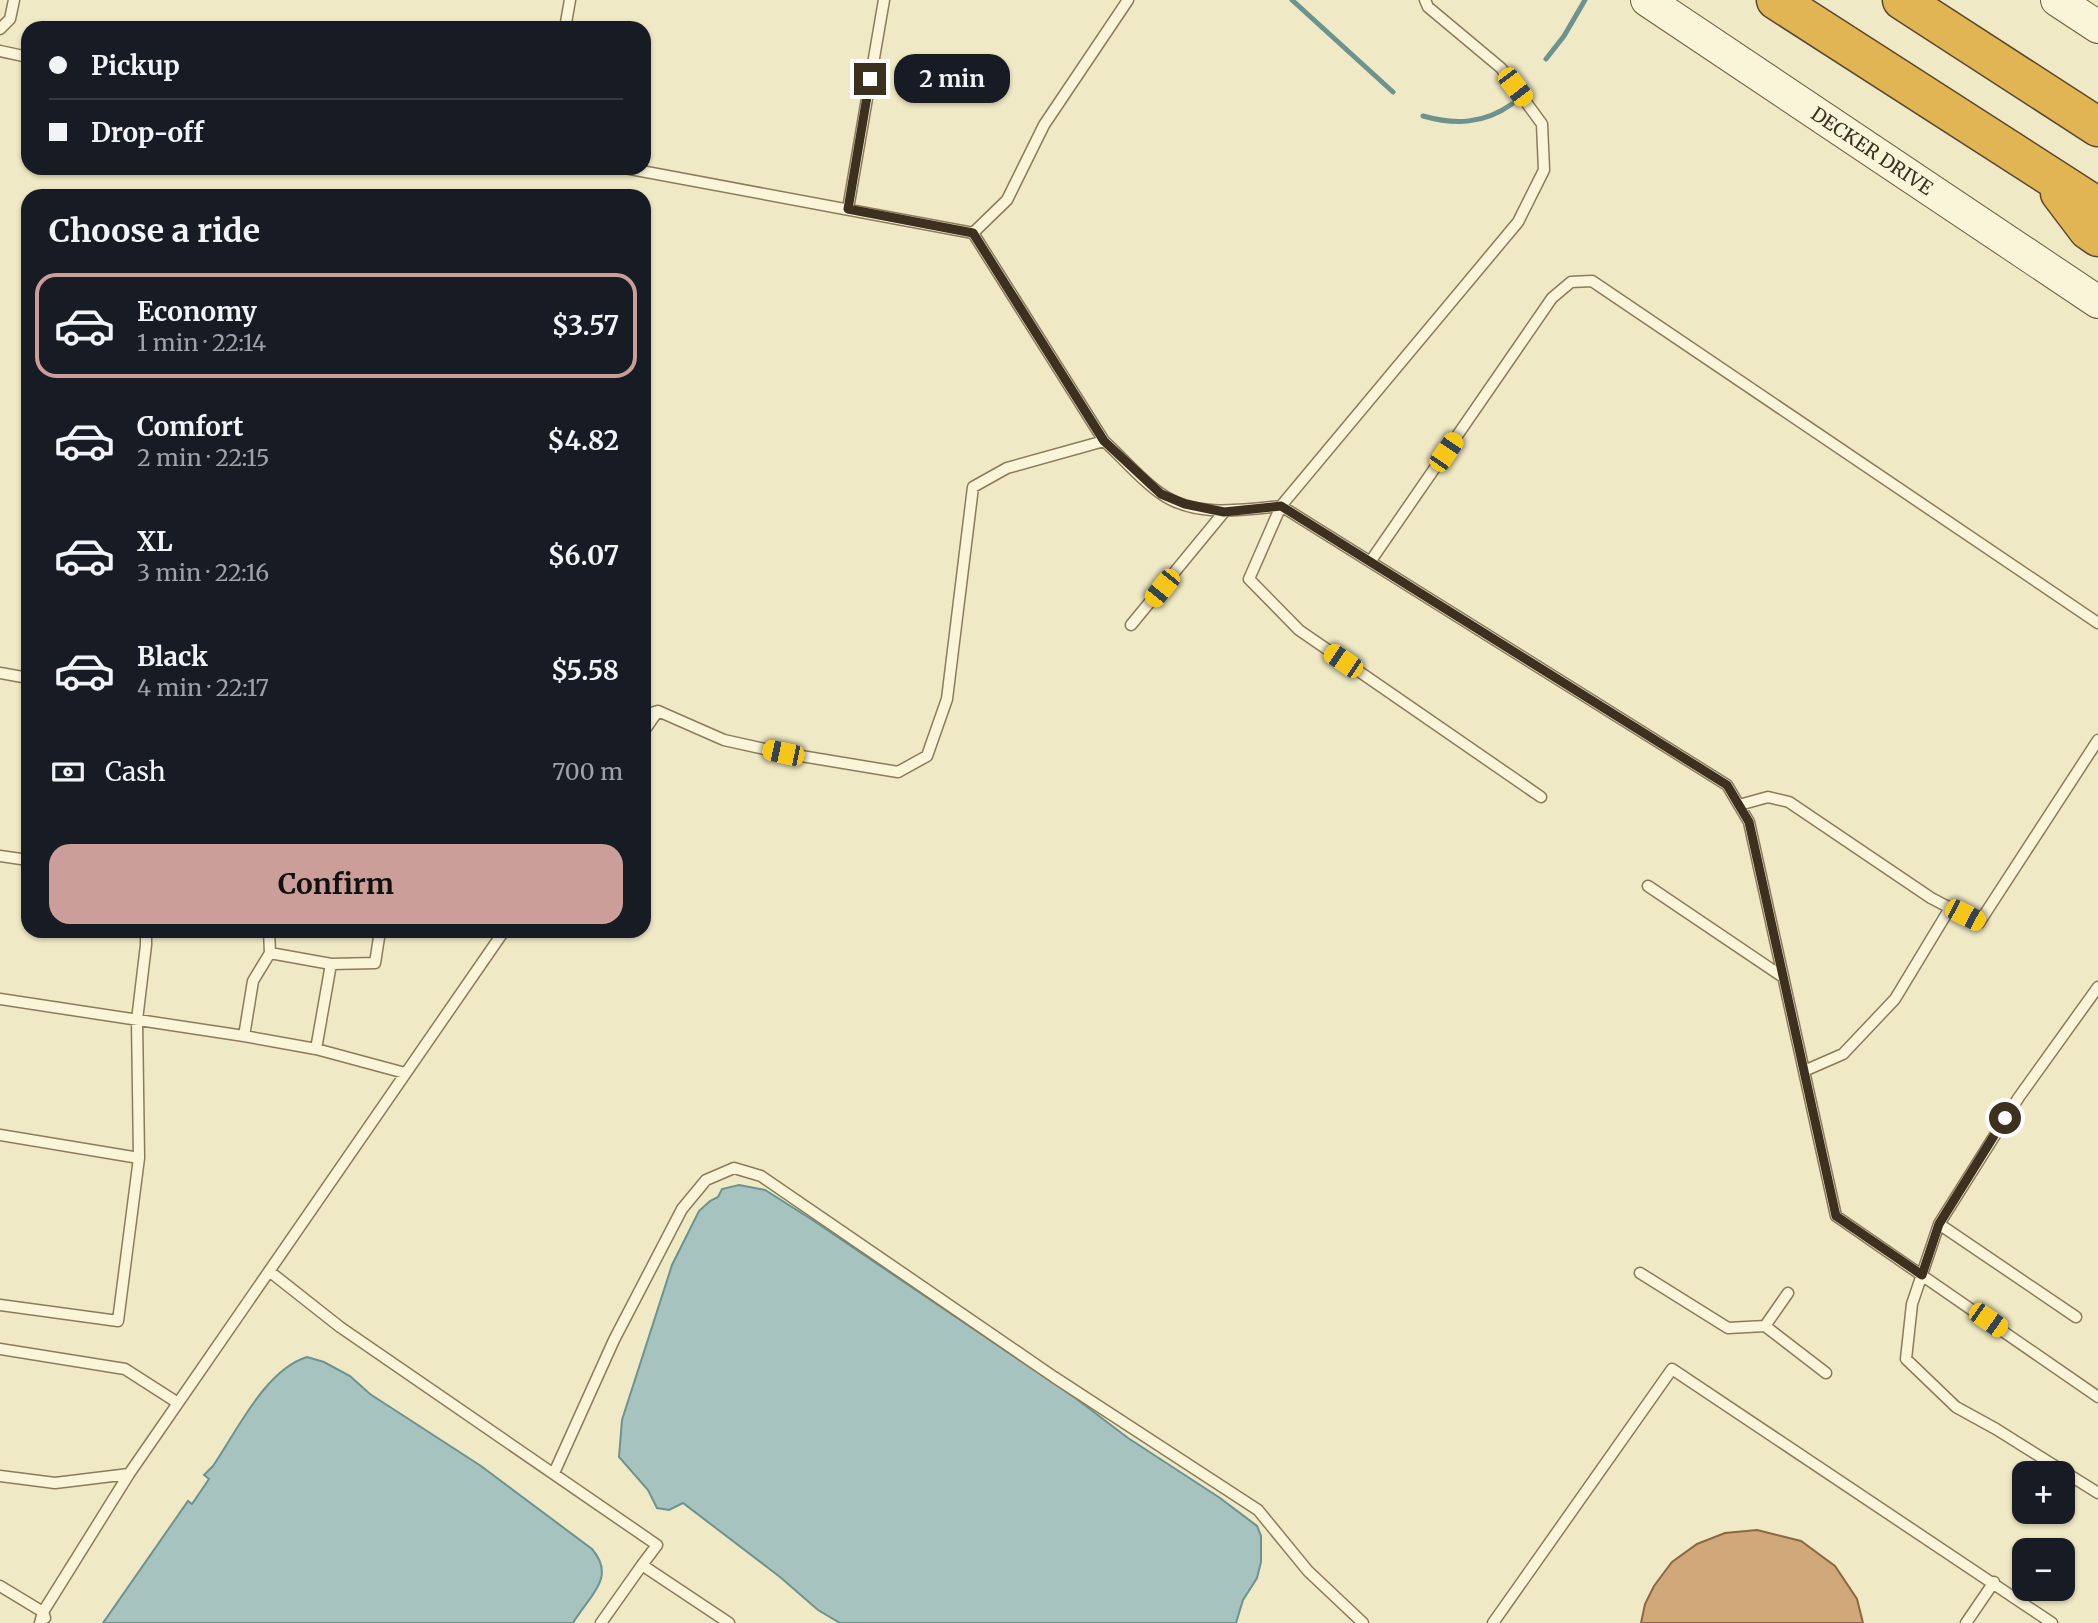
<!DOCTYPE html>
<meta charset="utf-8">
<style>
:root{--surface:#171b24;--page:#242831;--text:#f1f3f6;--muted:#9ea1a6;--line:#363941;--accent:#cc9e99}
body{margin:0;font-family:Merriweather,serif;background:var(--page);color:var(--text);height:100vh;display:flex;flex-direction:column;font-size:26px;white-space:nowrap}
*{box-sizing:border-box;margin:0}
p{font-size:23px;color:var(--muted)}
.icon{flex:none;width:38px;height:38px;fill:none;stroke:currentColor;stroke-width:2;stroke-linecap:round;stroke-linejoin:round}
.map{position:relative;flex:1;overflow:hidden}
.drawer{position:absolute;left:21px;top:189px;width:630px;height:749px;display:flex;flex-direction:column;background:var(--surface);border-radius:21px;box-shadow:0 2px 5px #0004}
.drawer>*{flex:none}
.hud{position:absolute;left:21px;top:21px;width:630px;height:154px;border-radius:21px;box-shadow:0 2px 5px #0004;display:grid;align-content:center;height:154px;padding:0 28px;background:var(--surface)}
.controls{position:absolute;left:2012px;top:1461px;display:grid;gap:14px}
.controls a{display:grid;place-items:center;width:63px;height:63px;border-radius:14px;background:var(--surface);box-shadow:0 2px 5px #0004;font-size:35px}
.end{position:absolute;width:32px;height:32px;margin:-16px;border:9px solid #3c301f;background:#fff;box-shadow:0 0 0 4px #fff}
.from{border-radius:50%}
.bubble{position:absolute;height:49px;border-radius:21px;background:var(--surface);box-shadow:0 2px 5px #0004;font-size:23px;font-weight:700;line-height:49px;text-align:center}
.car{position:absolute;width:21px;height:42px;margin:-21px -10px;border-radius:9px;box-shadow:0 0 5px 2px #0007;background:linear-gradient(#f5c518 24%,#345 0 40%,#f5c518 0 76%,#345 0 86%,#f5c518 0)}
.hud b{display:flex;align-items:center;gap:24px;height:66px;font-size:26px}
.hud b+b{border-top:2px solid var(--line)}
.hud i{width:18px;height:18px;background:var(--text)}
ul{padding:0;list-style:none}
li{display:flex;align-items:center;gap:21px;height:105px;margin:0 14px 10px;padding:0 14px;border:4px solid transparent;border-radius:21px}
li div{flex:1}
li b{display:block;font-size:26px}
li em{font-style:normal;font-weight:700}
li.selected{border-color:var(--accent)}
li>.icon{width:63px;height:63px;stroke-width:1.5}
h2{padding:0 28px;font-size:32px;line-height:84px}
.pay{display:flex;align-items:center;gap:18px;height:77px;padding:0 28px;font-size:26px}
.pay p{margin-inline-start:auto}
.cta{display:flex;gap:14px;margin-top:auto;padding:14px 28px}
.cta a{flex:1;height:80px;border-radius:21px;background:var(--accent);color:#111;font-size:28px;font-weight:700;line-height:80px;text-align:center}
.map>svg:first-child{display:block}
.water{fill:#a7c3bf;stroke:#6d938e;stroke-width:2}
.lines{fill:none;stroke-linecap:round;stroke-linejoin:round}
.stream{stroke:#6d938e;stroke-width:5}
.building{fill:#d0a87a;stroke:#8d673f;stroke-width:2}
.service-casing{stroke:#8c7b5a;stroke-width:13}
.secondary-casing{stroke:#6e5c3d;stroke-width:34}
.motorway-casing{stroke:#5a482e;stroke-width:41}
.service{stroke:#faf4d9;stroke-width:10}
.secondary{stroke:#faf4d9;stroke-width:32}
.motorway{stroke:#e2b554;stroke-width:38}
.route{stroke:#3c301f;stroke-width:9}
.labels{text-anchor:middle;stroke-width:6;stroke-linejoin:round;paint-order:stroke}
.street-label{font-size:19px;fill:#3c301f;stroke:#f7f2d5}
</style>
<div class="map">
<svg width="2098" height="1623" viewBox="0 0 2098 1623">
<rect width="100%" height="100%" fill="#f0e9c5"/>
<path class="water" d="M 739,1185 L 765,1190 L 811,1219 L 1074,1397 L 1128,1438 L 1220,1498 L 1257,1526 L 1261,1536 L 1261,1562 L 1257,1578 L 1243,1600 L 1236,1623 L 840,1623 L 818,1610 L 780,1577 L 683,1503 L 669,1510 L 657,1508 L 648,1490 L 619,1457 L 622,1420 L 672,1265 L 699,1211 L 710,1201 L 718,1197 L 722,1189 Z
M 307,1357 L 324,1362 L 350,1376 L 370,1394 L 481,1466 L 592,1549 C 617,1578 589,1596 573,1623 L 103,1623 L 188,1501 L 192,1504 L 209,1479 L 204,1475 L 213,1466 C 237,1431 265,1370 307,1357 Z"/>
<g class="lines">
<path class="stream" d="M 1292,0 L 1393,92
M 1546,59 L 1564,36 L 1585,0
M 1423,116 C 1455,125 1484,124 1512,104"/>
</g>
<path class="building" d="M 1757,1530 L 1801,1541 L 1835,1566 L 1857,1599 L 1863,1623 L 1641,1623 L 1645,1604 L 1654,1586 L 1672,1562 L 1697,1544 L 1725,1533 Z"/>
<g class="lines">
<defs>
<path id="service" d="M 1425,0 L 1428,7 L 1501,68 L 1542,124 L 1544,170 L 1518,222 L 1281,506 L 1249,579 L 1299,630 L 1541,797
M 565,28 L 570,0
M 0,29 L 10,19 L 14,0
M 0,51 L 28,57
M 625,168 L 973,233 L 1007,200 L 1044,125 L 1128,0
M 848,209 L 884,0
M 973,233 L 1104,441
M 1370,562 L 1552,298 L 1571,282 L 1592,281 L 2098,623
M 1131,625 L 1224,512
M 0,673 L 28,678
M 644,715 L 658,711 L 724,740 L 783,753 L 898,772 L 927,756 L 947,699 L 973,487 L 1007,468 L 1104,441 C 1123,458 1140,479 1160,493 C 1194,518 1243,510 1281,506 L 1727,785 L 1749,822 L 1836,1216 L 2098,1397
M 644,731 L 658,711
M 1739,805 L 1768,797 L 1789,802 L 1931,898 L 1979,923 L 2098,740
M 0,856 L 28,860
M 1648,886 L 1783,977
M 270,953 L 331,964 L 375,963 L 380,931
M 2098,987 L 2019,1097 L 1939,1224 L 1912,1304 L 1906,1359 L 1956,1407 L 1996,1429 L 2098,1493
M 0,999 L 244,1036 L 316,1049 L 405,1073
M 244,1036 L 253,981 L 270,953 L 269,931
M 316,1049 L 331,964
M 1804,1071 L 1843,1054 L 1895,999 L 1950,908
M 0,1135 L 139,1158
M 1939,1224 L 2076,1317
M 269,1271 L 340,1327 L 657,1545 L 642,1565 L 729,1623
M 1640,1273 L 1728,1328 L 1765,1326 L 1826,1373
M 0,1305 L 118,1321 L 139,1158 L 137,1020 L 146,945 L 146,931
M 1765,1326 L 1788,1293
M 0,1349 L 125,1369 L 178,1403
M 554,1473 L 614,1340 L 682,1209 L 706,1180 L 734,1168 L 761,1176 L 1054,1377 L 1258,1510 L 1308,1571 L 1363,1623
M 0,1476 L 55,1483 L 129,1474
M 0,1586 L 43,1612 L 45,1618
M 40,1623 L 43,1612 L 129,1474 L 504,931
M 601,1623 L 642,1565
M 1493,1623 L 1672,1369 L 2052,1623
M 1966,1623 L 1994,1582"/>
<g id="secondary">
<path id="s1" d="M 1647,0 L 2098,302"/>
<path d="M 2057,0 L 2098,27"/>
</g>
<path id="motorway" d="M 1776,0 L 2098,207
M 1902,0 L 2098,127
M 2060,193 L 2088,230 L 2098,237"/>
</defs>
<use href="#service" class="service-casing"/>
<use href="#secondary" class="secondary-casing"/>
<use href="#motorway" class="motorway-casing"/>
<use href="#service" class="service"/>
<use href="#secondary" class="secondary"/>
<use href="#motorway" class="motorway"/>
</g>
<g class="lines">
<path class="route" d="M 870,79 L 848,209 L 973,233 L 1104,441 L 1161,494 L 1185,504 L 1224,512 L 1281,506 L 1727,785 L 1749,822 L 1836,1216 L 1922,1275 L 1939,1224 L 2005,1118"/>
</g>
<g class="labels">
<g class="street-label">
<text dy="7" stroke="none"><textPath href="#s1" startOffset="271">DECKER DRIVE</textPath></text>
</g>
</g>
</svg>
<div class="controls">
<a>+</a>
<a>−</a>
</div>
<i class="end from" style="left:2005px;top:1118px"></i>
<i class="end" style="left:870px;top:79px"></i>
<div class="bubble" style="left:894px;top:54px;width:116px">2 min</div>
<i class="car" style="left:1515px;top:87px;rotate:143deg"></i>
<i class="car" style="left:1446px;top:452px;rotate:34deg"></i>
<i class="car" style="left:1162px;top:588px;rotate:219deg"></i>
<i class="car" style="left:1343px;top:661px;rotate:304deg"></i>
<i class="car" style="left:783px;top:753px;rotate:282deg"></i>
<i class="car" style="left:1965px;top:915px;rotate:117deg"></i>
<i class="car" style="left:1988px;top:1320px;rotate:125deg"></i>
<div class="hud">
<b><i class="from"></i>Pickup</b>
<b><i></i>Drop-off</b>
</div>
<section class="drawer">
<h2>Choose a ride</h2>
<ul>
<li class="selected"><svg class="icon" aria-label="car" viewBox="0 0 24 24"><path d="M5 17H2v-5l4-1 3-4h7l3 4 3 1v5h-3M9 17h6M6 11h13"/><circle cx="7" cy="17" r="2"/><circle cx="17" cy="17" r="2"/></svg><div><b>Economy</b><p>1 min · 22:14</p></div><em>$3.57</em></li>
<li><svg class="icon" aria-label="car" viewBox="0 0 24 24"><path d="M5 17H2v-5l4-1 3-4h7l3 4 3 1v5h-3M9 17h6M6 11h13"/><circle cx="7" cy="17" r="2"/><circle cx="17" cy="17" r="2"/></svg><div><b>Comfort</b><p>2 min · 22:15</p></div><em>$4.82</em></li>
<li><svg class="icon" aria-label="car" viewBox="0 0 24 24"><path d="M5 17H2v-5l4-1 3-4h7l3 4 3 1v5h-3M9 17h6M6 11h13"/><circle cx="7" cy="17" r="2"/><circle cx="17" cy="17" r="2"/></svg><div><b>XL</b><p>3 min · 22:16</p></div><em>$6.07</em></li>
<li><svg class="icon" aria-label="car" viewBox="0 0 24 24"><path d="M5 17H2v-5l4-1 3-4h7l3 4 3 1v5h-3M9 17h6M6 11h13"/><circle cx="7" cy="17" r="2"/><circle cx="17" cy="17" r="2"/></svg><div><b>Black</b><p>4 min · 22:17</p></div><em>$5.58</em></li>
</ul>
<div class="pay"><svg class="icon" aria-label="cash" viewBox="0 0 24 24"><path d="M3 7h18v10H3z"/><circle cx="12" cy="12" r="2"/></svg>Cash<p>700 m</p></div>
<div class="cta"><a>Confirm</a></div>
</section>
</div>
